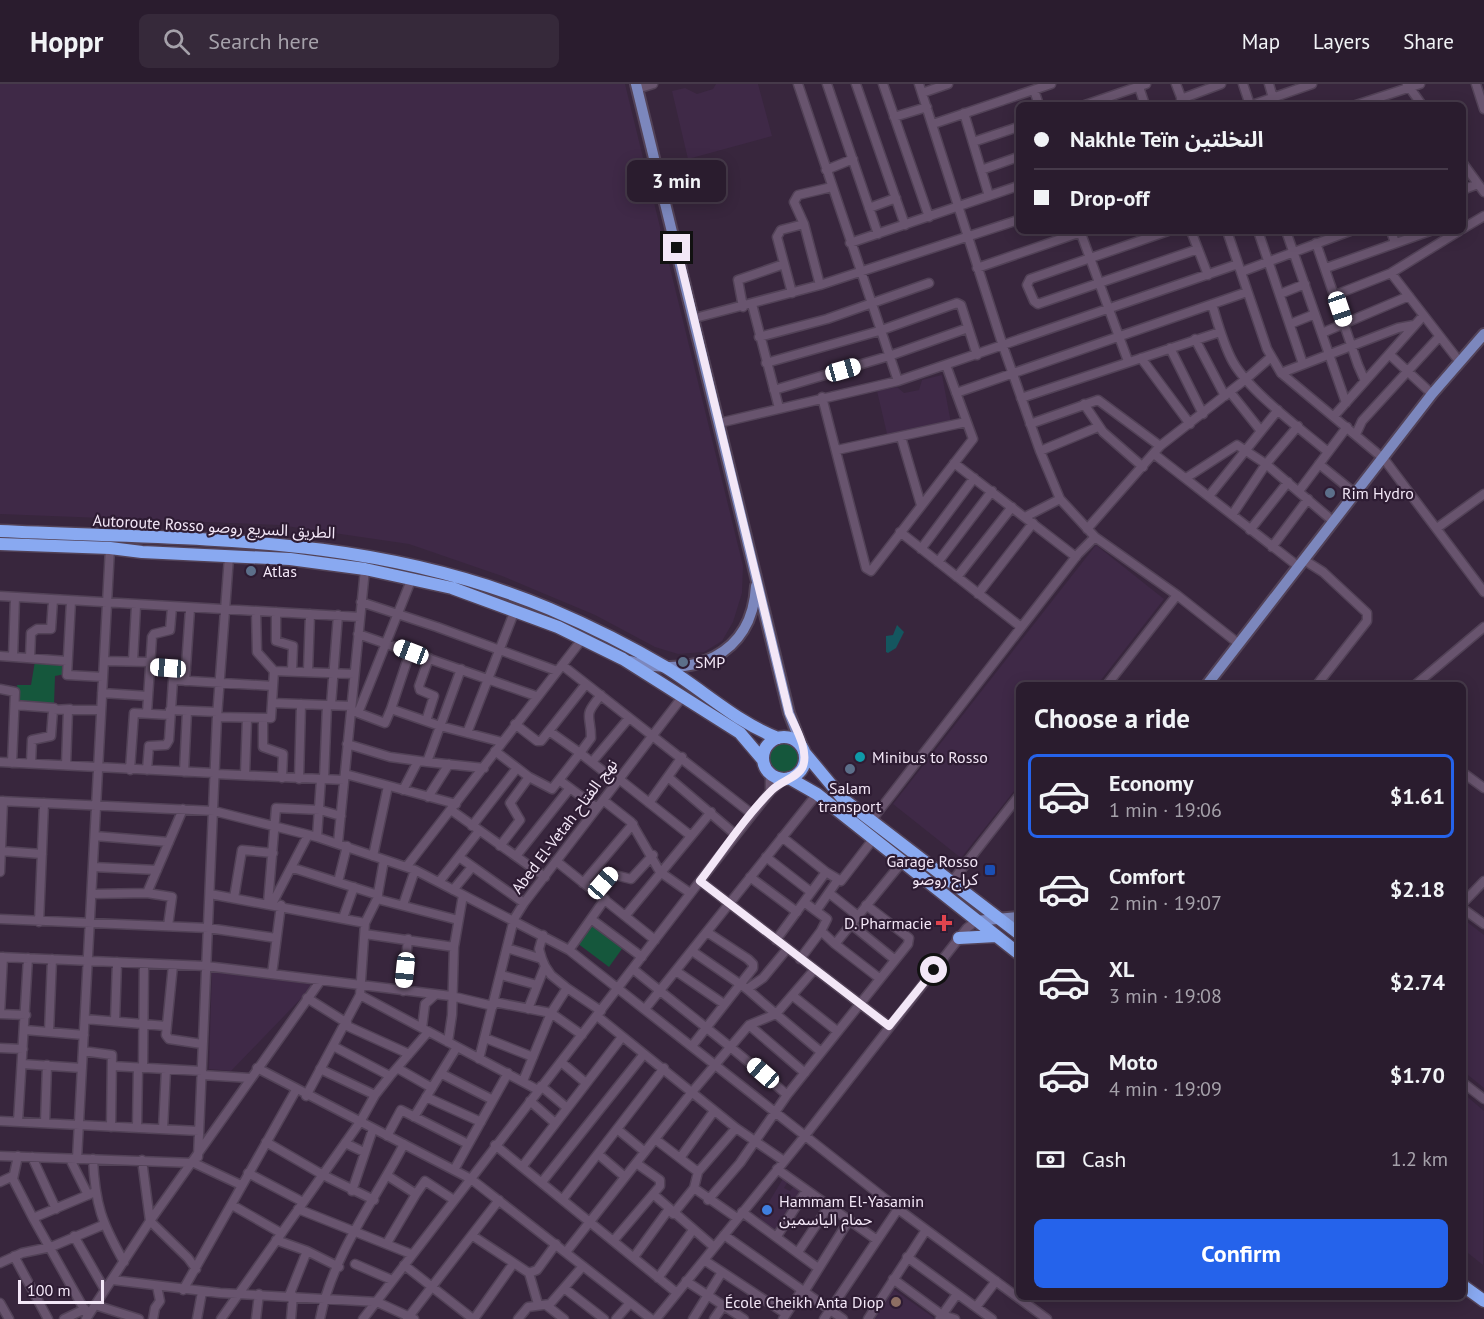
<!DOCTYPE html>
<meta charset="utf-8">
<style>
:root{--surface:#2a1c2e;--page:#36293a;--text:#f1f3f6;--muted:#a5a1aa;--line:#463a4a;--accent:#2563eb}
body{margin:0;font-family:"PT Sans","Noto Sans Arabic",sans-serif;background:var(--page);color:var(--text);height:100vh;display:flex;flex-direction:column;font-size:22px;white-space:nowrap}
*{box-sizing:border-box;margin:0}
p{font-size:20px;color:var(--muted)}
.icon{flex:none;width:33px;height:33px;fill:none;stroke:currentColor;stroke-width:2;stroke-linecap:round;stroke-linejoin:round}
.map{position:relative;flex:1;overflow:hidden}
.drawer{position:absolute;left:1016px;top:598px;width:450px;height:618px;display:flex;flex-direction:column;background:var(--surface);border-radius:9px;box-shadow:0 3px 15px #0003,0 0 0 2px var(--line)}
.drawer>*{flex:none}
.guide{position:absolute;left:1016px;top:18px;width:450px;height:132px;border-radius:9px;box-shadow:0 3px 15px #0003,0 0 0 2px var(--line);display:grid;align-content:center;height:132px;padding:0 18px;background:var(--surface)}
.scale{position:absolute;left:18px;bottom:15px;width:86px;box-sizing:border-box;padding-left:6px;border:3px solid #f3e7f7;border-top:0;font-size:16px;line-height:21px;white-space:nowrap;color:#f3e7f7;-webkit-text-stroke:4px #2e1c33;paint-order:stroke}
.end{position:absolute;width:27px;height:27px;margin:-14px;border:8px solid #f3e7f7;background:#111;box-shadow:0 0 0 3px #111}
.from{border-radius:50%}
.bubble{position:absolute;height:42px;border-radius:9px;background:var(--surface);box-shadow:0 3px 15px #0003,0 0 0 2px var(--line);font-size:20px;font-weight:700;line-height:42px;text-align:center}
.car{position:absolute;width:18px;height:36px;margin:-18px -9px;border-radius:8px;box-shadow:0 0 4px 2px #0007;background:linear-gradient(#fff 24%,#345 0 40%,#fff 0 76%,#345 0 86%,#fff 0)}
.guide b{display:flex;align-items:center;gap:21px;height:57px;font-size:22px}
.guide b+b{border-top:2px solid var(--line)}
.guide i{width:15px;height:15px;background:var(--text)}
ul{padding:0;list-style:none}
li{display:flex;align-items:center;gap:18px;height:84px;margin:0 12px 9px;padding:0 6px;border:3px solid transparent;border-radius:9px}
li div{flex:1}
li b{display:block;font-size:22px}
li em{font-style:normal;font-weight:700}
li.on{border-color:var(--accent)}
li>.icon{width:54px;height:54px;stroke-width:1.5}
h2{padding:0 18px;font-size:27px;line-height:72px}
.pay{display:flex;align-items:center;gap:15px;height:66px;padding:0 18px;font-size:22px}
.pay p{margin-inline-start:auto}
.primary-button{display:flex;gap:12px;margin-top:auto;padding:12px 18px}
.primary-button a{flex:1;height:69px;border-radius:9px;background:var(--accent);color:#fff;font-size:24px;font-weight:700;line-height:69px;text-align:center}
header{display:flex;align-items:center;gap:36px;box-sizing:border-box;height:84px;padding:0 30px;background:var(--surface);border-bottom:2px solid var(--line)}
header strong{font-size:28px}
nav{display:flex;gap:33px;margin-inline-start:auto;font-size:21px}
.search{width:420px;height:54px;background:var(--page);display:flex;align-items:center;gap:15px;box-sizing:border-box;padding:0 21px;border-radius:9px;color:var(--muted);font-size:22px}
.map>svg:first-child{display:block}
.built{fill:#3f2947}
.green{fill:#15573c}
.water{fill:#14565f}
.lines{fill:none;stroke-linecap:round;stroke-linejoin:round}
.minor-casing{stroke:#524257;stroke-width:11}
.major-casing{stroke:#524257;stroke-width:14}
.highway-casing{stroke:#524257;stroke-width:15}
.minor{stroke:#68546e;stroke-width:8}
.major{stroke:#7c87bd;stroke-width:10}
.highway{stroke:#89a9f1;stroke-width:12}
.route{stroke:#f3e7f7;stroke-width:8}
.service-dot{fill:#5c6f8a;stroke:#2e1c33;stroke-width:2}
.culture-dot{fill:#0f9aa8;stroke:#2e1c33;stroke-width:2}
.transit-dot{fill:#1a4fb4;stroke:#2e1c33;stroke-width:2}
.health-dot{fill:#e0444e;stroke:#2e1c33;stroke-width:2}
.shop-dot{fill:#3f7fe0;stroke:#2e1c33;stroke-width:2}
.education-dot{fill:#8d6e63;stroke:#2e1c33;stroke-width:2}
.labels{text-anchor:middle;stroke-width:4.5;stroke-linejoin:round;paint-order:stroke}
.poi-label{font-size:16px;fill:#f3e7f7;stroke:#2e1c33;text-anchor:start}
.street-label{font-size:16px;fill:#f3e7f7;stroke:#2e1c33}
</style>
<header>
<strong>Hoppr</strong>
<div class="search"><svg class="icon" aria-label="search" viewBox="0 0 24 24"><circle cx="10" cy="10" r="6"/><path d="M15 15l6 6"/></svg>Search here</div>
<nav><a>Map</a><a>Layers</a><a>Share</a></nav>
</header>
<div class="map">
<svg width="1484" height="1235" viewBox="0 0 1484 1235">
<rect width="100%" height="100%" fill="#38263d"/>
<path class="built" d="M 0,0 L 625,0 L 743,482 L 742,509 L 733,538 L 722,557 L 704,568 L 678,570 L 655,563 L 595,531 L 502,492 L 409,460 L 279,441 L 0,430 Z
M 716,0 L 758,0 L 772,52 L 688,75 L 672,7 L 685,4 L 697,10 L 713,5 Z
M 942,291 L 951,339 L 888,354 L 877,307 L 897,303 L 904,309 L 919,306 L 922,296 Z
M 1096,461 L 1164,515 L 1097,601 L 1018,602 L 1018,702 L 961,774 L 893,720 Z
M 1462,834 L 1484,851 L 1484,1004 L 1463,987 Z
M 212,885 L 314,901 L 231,987 L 209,985 Z
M 1463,1009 L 1484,1027 L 1483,1181 L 1463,1165 Z
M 784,1093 L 789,1096 L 784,1104 L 790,1107 L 795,1101 L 802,1107 L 786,1135 L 781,1132 L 778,1137 L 783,1140 L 776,1149 L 758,1136 Z
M 889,1202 L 934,1234 L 933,1235 L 870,1235 Z"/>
<path class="green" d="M 35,577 L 65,580 L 65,590 L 55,592 L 54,620 L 19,619 L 17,601 L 31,601 Z
M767 673a17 17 0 1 1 34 0a17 17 0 1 1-34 0Z
M 592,838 L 624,862 L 609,883 L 577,859 Z"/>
<path class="water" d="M 897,541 L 904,548 L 896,564 L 888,569 L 886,568 L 886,552 L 893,551 Z"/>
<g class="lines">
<defs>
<path id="minor" d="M 798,0 L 898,297
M 827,0 L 878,150
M 856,0 L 905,141
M 883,0 L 929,133
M 919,0 L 1003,262 L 1040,367 L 1060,415 L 1095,453 L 1177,511 L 1239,560
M 1176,0 L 1184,21
M 1243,0 L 1250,21
M 1269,0 L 1273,14
M 1407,0 L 1422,21
M 1476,0 L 1484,25
M 1139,3 L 1145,21
M 637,5 L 653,0
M 1034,6 L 1039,21
M 922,9 L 948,0
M 1181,15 L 1221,0
M 1085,21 L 1146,0
M 1252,21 L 1312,0
M 1356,21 L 1420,0
M 964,29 L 989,112
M 894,33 L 927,23
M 933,40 L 1051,0
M 973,58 L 1018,43
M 1462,78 L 1484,108
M 826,86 L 853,75
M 981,86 L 1018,73
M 1462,106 L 1478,100
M 869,124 L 896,114
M 1462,145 L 1484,132
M 1080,147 L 1128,277
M 1168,147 L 1030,195 L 1027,201 L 1034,217 L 1038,220 L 1198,165
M 1191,147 L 1208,191
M 1227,147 L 1267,265 L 1281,289 L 1384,375 L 1484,508
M 1258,147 L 1303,280
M 1286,147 L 1346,319
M 1391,147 L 1395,159
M 850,159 L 1018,102
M 1316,159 L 1358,281 L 1365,297
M 977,184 L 1084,147
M 1326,184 L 1430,147
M 1241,188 L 1350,147
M 1391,189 L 1459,277
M 820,201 L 804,140 L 794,118 L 798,111 L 832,103
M 792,209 L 777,153 L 781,146 L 804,140
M 1280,210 L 1305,200
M 1335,211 L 1391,189 L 1459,147
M 752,220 L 779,324
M 1212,220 C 1218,240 1223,260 1233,278 C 1250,308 1301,345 1328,368
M 743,223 L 738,196 L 784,180
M 695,234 L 820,201 L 1018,136
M 1290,240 L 1315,230
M 1322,249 L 1409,212
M 759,253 L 827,235 L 929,199
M 1195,255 L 1225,312
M 1170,264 L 1203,330
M 1389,270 L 1432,310
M 1141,274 L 1190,340
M 766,279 L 879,247 L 957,219 L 961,221 L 977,271
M 1281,289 L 1398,244 L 1414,241
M 774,306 L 889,272 L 968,244
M 1230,308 L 1261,347
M 956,309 L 1247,208
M 822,313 L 866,484 L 871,487 L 973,355 L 946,281
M 1021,314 L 1220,248
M 1084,320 L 1103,348 L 1143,383
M 1334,332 L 1423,232
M 719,339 L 898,297 L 1238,180
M 1030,340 L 1098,316 L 1160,362
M 1356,350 L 1362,337 L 1439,253
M 901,353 L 921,421
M 837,366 L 966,338
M 1040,367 L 1098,343
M 1154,370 L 1299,483
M 954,379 L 1076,473
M 1319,380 L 1356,410
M 1186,394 L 1237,361 L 1266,380 L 1334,438
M 1299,407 L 1347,343
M 1209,412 L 1278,326
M 1232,431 L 1266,380 L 1298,342
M 1025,433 L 1060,415
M 1437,444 L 1484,410
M 1087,445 L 1160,362 L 1246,295 L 1271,273
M 1250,446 L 1288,398
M 900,448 L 1021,543
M 1272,463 L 1308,415
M 921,465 L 974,394
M 1304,476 L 1323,488 L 1367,529 L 1367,537 L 1316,602
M 938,478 L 992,407
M 957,493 L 1012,423
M 978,510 L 1033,439
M 0,512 L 360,533
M 71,517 L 67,591 L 103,593
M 361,518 L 437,543 L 557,587
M 256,527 L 257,568 L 274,587
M 276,528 L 276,557 L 293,562 L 292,586
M 358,550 L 536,612
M 410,568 L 391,625 L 440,642 L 502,658
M 0,572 L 67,577
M 13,573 L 15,513
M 30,574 L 31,549 L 37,545 L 51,545 L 53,516
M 104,577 L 150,578
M 133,577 L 136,522
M 562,581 L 752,730
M 150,583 L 186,586
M 461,585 L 427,678 L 484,684
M 308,587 L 310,530
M 185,597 L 190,525
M 1106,602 L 1177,511
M 1414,602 L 1484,543
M 0,605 L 15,608 L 12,679
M 102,609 L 148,612
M 601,611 C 582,634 591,629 591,654 L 580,669 L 617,698
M 273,619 L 351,622
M 15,621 L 54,624
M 331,621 L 338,531
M 170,626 L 217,628
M 353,627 L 385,639 L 391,625
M 147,629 L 152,553 L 154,550 L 170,546 L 172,523
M 358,629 L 412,494
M 217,633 L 271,634 L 274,587 L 354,590
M 263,634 L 263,663 L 283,670 L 282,694
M 426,637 L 434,612 L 420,606 L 419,602 L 429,574
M 515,640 L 537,657 L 541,657 L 586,600
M 467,649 L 515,526
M 347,660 L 390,673 L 427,678
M 495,667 L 529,693 L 552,705 L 580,669 L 549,647
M 0,678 L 214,689
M 592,678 L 629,634
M 31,679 L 32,656 L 51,652 L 53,626 L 70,625
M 66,681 L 68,626 L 101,626
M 130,686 L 134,629 L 170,631
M 147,686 L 149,662 L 166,661 L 169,656 L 173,596 L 273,602
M 184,688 L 187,627
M 1462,688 L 1484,704
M 216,690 L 344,696
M 245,690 L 247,634
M 345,690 L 456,720
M 668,693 L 736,751
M 299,695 L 301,620
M 324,695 L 327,621
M 619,695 L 691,752
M 559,696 L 597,724
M 403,706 L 418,677
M 770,708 L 770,689
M 428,713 L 449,680
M 603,716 L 631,738 L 660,788 L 690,809
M 0,717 L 214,727 L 317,753 L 415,786 L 569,866 L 898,1125 L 824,1235
M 649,719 L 682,673
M 451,726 L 545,793
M 871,737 L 1078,470 L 1095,453
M 472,742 L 517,684
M 95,752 L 169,758
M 317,753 L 321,695
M 782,753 L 826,788 L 841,797 L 874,754
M 338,759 L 365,485
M 500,762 L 520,736 L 510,719 L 529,693
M 1,767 L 42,770
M 373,772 L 388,702
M 516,772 L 570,704
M 459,773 L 524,819
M 766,773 L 811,808
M 556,777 L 655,856
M 407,782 L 583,554
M 93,783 L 157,786
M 293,784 L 378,811
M 0,788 L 3,717
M 750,793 L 797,828
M 700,797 L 889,942
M 338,798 L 347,762
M 439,798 L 479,747
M 583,799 L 633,740
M 950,800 L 1018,713
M 453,806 L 472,783
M 595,808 L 611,790 L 631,795 L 653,771
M 147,809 L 172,813 L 168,842
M 829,809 L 858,832
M 92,810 L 147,809 L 183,725
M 210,810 L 365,839
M 234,814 L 242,766 L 273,769
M 377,815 L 458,836
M 804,818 L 827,835 L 821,847
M 268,819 L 276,724 L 320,726 L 341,732
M 272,820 L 308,751
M 1462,820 L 1484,797
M 403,821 L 415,786
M 1462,824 L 1484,840
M 816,827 L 837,797
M 626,831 L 711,728
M 343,834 L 354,803
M 0,835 L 208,844 L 276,854
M 591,835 L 642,873
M 39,838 L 44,719
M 852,841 L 894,875
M 365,850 L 454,863
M 776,856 L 826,788
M 507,864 L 542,875 L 545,882 L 528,925
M 569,866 L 605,815
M 0,873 L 206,882 L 451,912 L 493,922
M 542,875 L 539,865 L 543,851
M 800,875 L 821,847 L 835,860
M 173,881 L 166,951 L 169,955 L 202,960
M 545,882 L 551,891 L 567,904
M 633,885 C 684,927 738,967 787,1011
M 814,886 L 776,930 L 821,968
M 676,887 L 724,920
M 272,890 L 281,821
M 501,891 L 537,901
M 879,894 L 835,860 L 903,777
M 747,905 L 763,894 L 787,865
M 403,907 L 408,855
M 360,911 L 538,1006
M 793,912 L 837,947
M 307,914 L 347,939
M 494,918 L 551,929 L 582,951
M 645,925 L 817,710
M 0,930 L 3,873
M 0,930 L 26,931
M 597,932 L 736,1044 L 784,1077
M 85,935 L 166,942
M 115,937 L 117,878
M 345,941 L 409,970
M 749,941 L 805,989
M 422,944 L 425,920 L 435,911
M 25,946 L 84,951
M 49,948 L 52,875
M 485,954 L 533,973
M 448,958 L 452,931 L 454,863 L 463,811
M 692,962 L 753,884 L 753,880 L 748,875 L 707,848
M 0,964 L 23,965
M 83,967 L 112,971 L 111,1043
M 479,975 L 514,835 L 524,819 L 683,612
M 561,978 L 586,999
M 22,980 L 82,984
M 112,982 L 202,987
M 143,984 L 144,880
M 257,984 L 471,1095 L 651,1235
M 397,984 L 432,1004
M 320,985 L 375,1011
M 442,990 L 493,1016
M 202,991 L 250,994
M 390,992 L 428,948
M 523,997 L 551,929 L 567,904 L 601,927
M 1462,998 L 1484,1015
M 541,1002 L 566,1023
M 306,1012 L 360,911 L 365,839 L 377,815 L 384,776
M 426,1013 L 481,1038
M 530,1017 L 555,1039
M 414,1033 L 457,963
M 0,1037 L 199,1047
M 18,1038 L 28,874
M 45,1039 L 47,981
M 137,1044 L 138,984
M 163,1045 L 166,985
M 617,1045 L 645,1068
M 387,1052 L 401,1026 L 468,1060
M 655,1055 L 698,1088 L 736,1044
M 266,1058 L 323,1091 L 374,1116
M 345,1059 L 364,1068
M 495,1061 L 677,1209
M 598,1070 L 625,1093
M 0,1072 L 194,1079 L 241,1101
M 18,1072 L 13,1095 L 33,1134 L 95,1108
M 32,1073 L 56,1125
M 198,1073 L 217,633 L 229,473
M 680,1074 L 714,1027
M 70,1075 L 88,1111
M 77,1075 L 110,464
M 93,1075 C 95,1121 102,1139 124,1178
M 142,1076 L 150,1137 L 188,1174 L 196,1185
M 522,1083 L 622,953
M 777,1085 L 877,1156
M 454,1086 L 508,989
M 248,1089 L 303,1118
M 0,1098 L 13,1092
M 542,1098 L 644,970
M 694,1104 L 737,1134
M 352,1107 L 373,1045
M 416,1110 L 425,1097 L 454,1116
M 653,1110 L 714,1163
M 563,1115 L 664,984
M 708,1116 L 740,1079 L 787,1011 L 908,860 L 909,854 L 866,821
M 232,1121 L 281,1149
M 298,1125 L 411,1170
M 898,1125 L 1047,1235
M 742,1128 L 818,1184
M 673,1130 L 694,1104 L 698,1088
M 33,1134 L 88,1232
M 724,1151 L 843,1235
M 74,1152 L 105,1206
M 473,1152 L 529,1189 L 537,1186 L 556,1160
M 777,1152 L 806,1107
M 276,1156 L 307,1167 L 289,1212
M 614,1156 L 660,1102 L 660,1096 L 636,1079
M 387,1159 L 416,1110 L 388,1092
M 307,1167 L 339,1183
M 566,1168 L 692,1008 L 749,941 L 776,930 L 747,905 L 692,867
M 798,1168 L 829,1122
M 14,1172 L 48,1235
M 634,1173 L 669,1125
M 907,1173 L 992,1235
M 704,1176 L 786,1230
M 0,1179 L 22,1169 L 51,1163 L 103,1141
M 355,1180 L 392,1196
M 404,1181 L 473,1235
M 529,1189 L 538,1220
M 658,1194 L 693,1146
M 893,1195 L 942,1231 L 955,1235
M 113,1196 L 220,1209 L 377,1218 L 414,1235
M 686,1197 L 744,1235
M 564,1204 L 604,1235
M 183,1206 L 296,1006
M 804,1208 L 849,1136
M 0,1219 L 9,1235
M 95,1221 L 139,1235
M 546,1221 L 564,1235
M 976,1223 L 996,1197
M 940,1234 L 957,1210
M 64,1235 L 85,1225
M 86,1235 L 150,1137 L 321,896
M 153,1235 L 155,1224 L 160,1217 L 157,1202
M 197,1235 L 202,1208
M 221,1235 L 360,1038 L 375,1011 L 390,992 L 333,962
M 256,1235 L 259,1210
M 291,1235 L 293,1212
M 320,1235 C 332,1172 375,1116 404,1060
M 363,1235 L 700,797 L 770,708 L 784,695
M 407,1235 L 499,1116
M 474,1235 L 513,1180
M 518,1235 L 528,1223 L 550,1220 L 583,1182
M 616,1235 L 630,1219
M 656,1235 L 804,1053 L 967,844 L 976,837
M 693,1235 L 722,1188
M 714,1235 L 723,1222
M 783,1235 L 802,1206
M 868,1235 L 926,1146"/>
<path id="major" d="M 636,0 L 789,629 L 803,665
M 630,577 C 691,595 752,573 756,502
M 1206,602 L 1432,310 L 1484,250
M 976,837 L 1018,833"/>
<path id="highway" d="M 0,447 C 190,456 370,449 550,525 C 590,542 630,562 667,584 C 704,607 738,639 778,654
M 0,460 L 110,464 L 142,468 L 290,475 L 365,485 L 452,504 L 558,543 L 623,575 L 740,649 L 763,676
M763 674a21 21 0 1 1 42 0a21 21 0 1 1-42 0Z
M 804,668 L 843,715 L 1018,849
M 789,694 L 817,710 L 1018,869
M 959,854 L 996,852
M 1462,1201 L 1484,1217"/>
</defs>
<use href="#minor" class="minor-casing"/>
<use href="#major" class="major-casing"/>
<use href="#highway" class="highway-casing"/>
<use href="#minor" class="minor"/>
<use href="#major" class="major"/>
<use href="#highway" class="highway"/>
</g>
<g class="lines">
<path class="route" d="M 677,164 L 789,629 C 795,643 809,666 803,682 C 799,693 781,697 772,706 C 745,733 723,767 700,797 L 889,942 L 934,886"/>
</g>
<g class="service-dot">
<circle cx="1330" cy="409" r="6"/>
<circle cx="251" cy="487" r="6"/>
<circle cx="683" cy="578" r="6"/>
<circle cx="850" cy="685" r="6"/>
</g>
<circle class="culture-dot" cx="860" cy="673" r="6"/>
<rect class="transit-dot" x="984" y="780" width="12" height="12" rx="3"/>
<path class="health-dot" d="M941 830h6v6h6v6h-6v6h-6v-6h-6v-6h6z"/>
<circle class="shop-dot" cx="767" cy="1126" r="6"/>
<circle class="education-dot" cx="896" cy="1218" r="6"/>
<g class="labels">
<g class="poi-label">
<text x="1342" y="415">Rim Hydro</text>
<text x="263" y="493">Atlas</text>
<text x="695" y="584">SMP</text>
<text x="872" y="679">Minibus to Rosso</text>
<text x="850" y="710" text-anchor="middle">Salam<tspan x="850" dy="18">transport</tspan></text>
<text x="978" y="783" text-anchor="end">Garage Rosso<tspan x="978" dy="18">كراج روصو</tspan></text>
<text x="932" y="845" text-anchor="end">D. Pharmacie</text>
<text x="779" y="1123">Hammam El-Yasamin<tspan x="779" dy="18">حمام الياسمين</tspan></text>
<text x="884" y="1224" text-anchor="end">École Cheikh Anta Diop</text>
</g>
<g class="street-label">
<text transform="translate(214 442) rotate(3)" y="6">Autoroute Rosso الطريق السريع روصو</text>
<text transform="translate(564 742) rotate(-53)" y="6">Abed El-Vetah نهج الفتاح</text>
</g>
</g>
</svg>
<div class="scale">100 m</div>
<i class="end from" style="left:934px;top:886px"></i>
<i class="end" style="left:677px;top:164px"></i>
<div class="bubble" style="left:627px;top:76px;width:99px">3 min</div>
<i class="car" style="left:1340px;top:225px;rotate:161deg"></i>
<i class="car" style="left:843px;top:286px;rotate:74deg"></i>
<i class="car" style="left:411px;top:568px;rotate:291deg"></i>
<i class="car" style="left:168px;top:584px;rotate:274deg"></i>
<i class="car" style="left:603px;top:799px;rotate:41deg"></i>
<i class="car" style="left:405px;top:886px;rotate:186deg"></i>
<i class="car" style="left:763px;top:989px;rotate:311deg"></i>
<div class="guide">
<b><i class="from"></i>Nakhle Teïn النخلتين</b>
<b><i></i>Drop-off</b>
</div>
<section class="drawer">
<h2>Choose a ride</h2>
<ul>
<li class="on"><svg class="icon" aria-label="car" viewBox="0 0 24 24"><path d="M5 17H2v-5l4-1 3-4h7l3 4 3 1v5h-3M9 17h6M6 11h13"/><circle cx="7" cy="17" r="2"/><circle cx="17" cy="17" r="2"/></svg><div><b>Economy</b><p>1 min · 19:06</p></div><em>$1.61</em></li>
<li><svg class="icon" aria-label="car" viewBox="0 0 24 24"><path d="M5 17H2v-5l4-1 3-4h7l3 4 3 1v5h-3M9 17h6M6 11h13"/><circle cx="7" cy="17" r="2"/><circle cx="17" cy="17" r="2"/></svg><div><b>Comfort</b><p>2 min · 19:07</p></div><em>$2.18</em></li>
<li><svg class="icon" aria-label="car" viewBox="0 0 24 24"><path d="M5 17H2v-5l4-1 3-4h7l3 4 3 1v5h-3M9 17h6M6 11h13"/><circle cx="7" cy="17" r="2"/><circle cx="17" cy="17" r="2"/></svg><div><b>XL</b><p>3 min · 19:08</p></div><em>$2.74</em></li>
<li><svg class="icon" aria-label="car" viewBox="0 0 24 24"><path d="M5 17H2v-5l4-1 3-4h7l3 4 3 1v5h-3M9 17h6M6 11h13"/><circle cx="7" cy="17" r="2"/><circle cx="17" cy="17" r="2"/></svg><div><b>Moto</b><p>4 min · 19:09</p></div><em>$1.70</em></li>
</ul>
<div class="pay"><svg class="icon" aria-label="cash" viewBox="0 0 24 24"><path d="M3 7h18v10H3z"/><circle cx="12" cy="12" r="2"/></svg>Cash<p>1.2 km</p></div>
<div class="primary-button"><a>Confirm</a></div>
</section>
</div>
